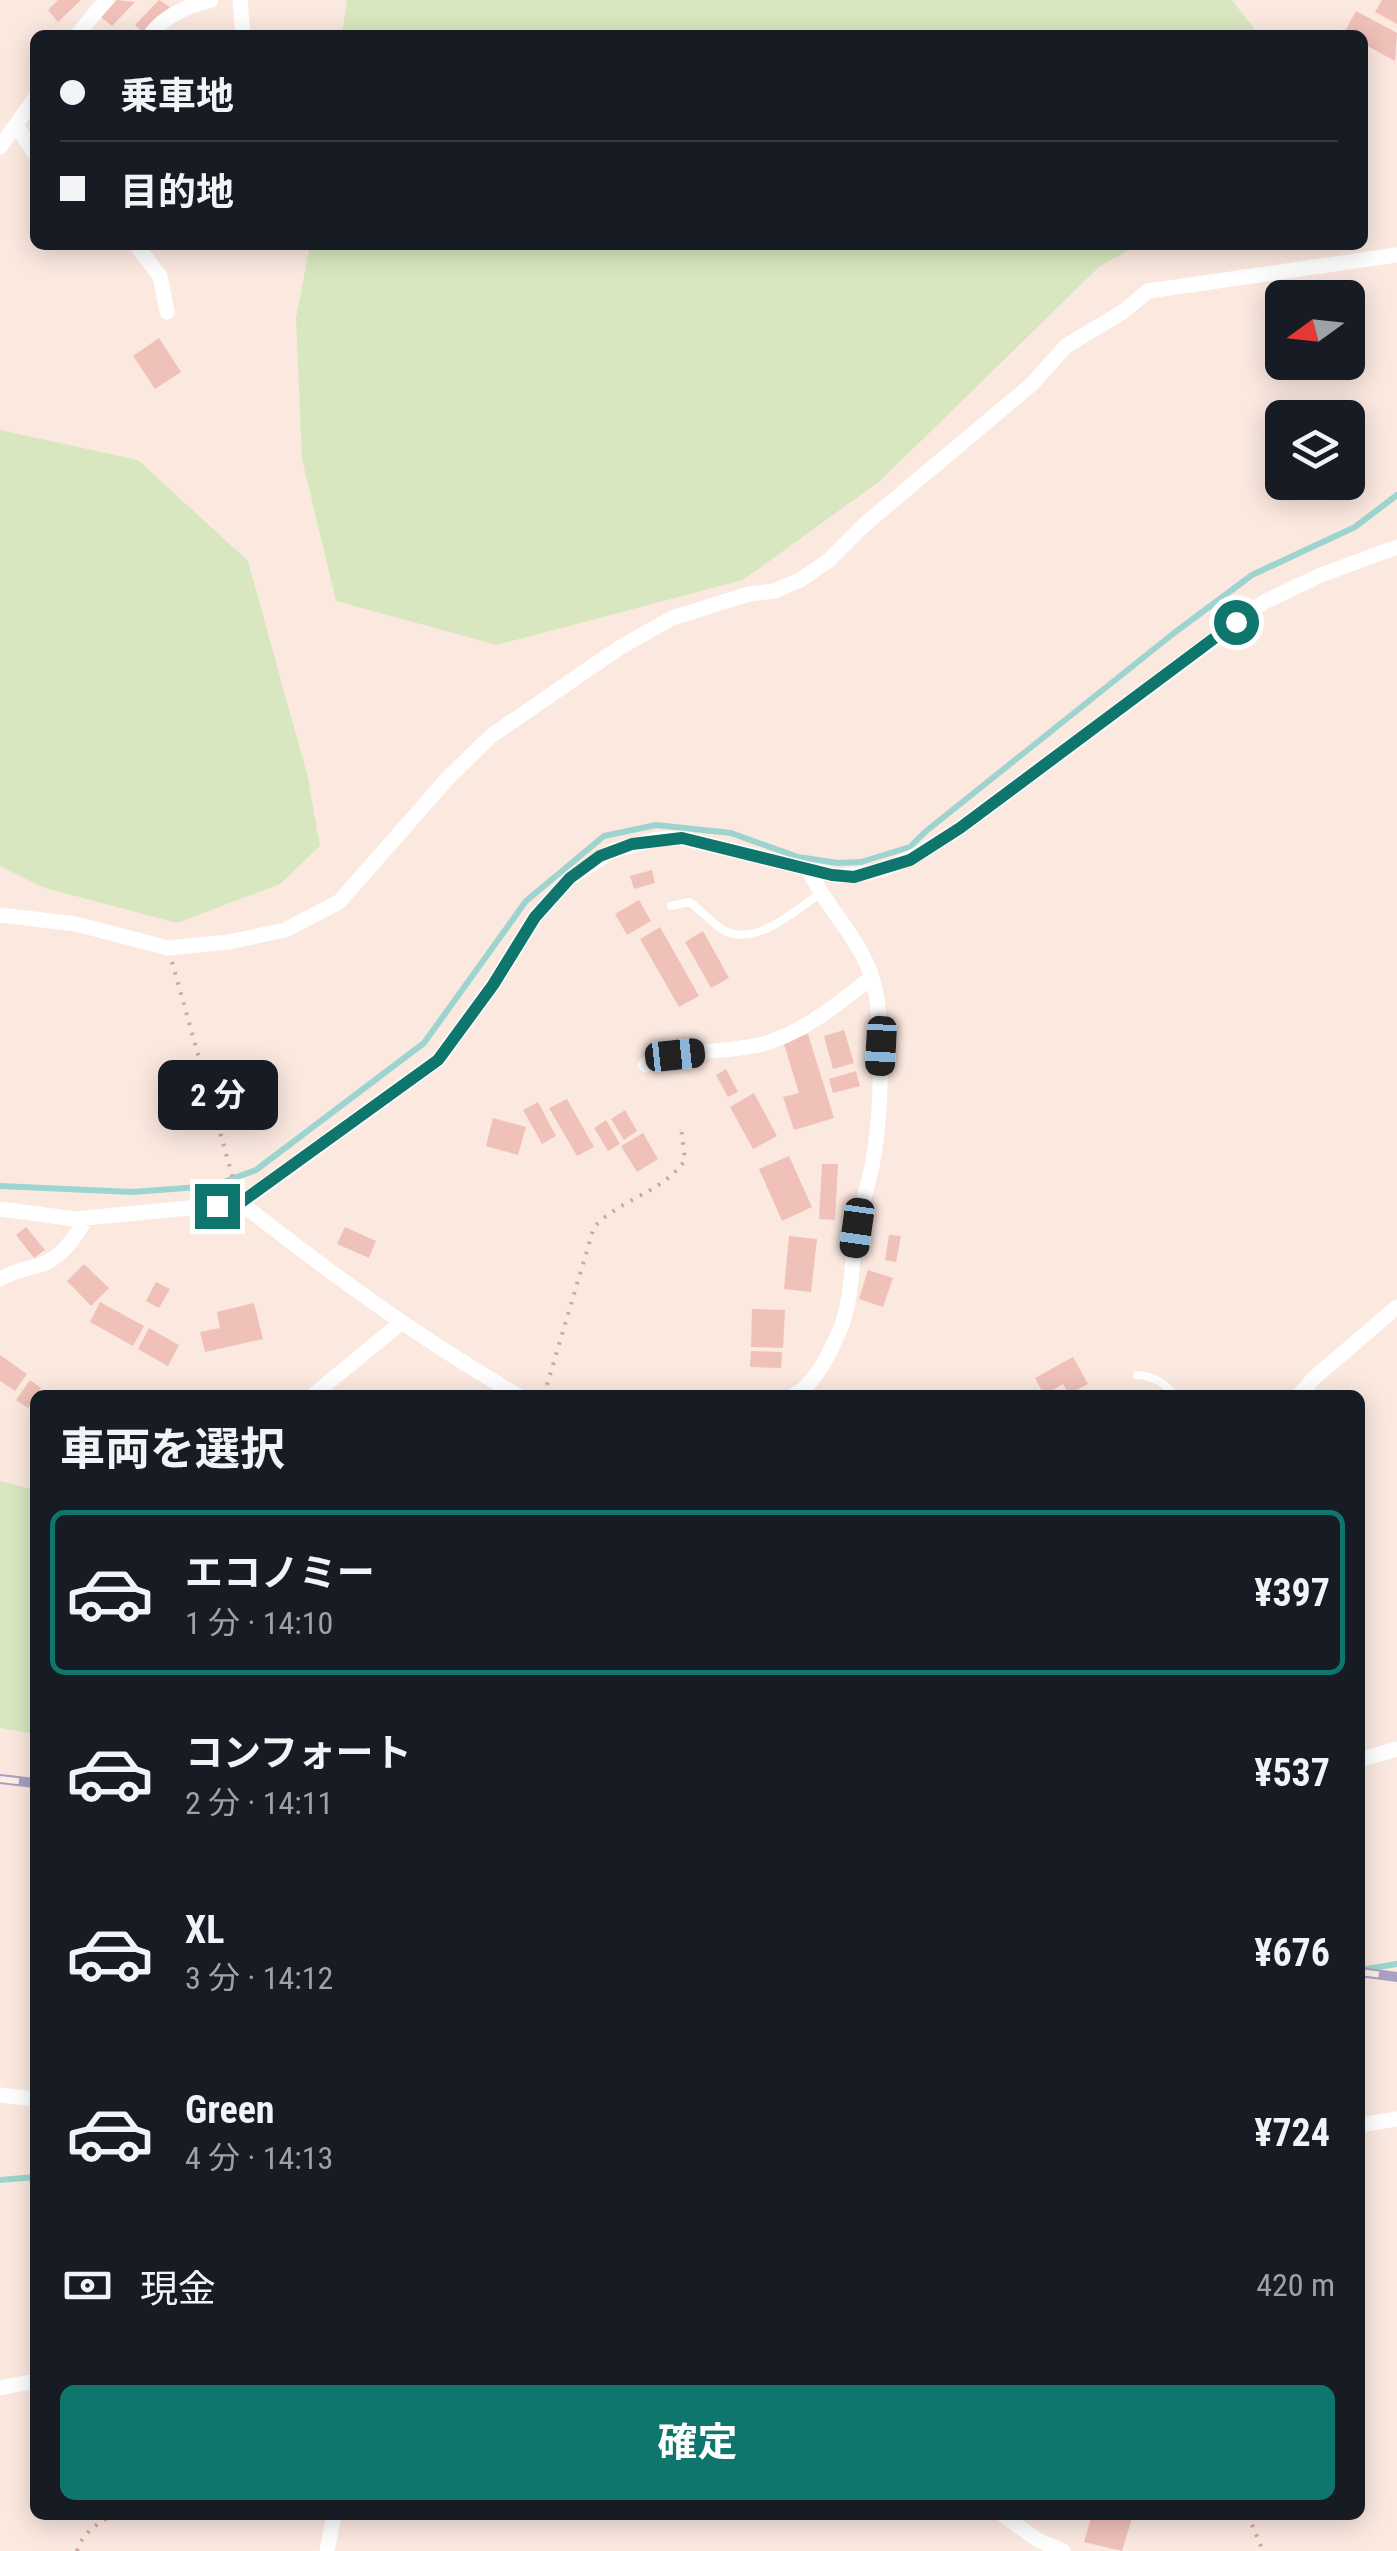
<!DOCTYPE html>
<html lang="ja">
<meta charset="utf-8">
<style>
:root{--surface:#171b24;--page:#242831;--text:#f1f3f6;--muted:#9ea1a6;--line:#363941;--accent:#0f766e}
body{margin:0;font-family:"Roboto Condensed","Noto Sans JP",sans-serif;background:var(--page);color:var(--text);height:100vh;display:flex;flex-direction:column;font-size:38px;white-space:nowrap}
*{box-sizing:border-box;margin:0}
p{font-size:32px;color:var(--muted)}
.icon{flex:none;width:55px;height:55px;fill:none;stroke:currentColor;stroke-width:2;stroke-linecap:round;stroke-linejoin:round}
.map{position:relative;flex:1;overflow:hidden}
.side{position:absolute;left:30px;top:1390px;width:1335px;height:1130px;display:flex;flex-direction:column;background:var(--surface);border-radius:15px;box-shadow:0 5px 25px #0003}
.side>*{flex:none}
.top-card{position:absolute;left:30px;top:30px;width:1338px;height:220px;border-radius:15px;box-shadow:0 5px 25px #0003;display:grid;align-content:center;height:220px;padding:0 30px;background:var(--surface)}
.needle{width:65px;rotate:255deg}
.controls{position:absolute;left:1265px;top:280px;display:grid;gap:20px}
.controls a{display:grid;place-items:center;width:100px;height:100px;border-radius:15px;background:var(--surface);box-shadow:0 5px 25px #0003;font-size:50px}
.end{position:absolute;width:45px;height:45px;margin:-22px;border:12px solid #0f766e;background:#fff;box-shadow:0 0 0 5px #fff}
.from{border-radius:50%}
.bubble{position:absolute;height:70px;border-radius:15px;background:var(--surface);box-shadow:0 5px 25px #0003;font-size:32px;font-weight:700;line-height:70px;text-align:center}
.car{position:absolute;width:30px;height:60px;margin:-30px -15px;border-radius:12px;box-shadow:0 0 8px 2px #0007;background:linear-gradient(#222 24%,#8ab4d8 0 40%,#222 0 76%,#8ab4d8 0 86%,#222 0)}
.top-card b{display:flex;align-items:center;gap:35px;height:95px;font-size:38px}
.top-card b+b{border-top:2px solid var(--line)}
.top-card i{width:25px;height:25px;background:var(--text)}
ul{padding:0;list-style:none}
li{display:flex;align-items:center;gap:30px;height:165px;margin:0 20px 15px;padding:0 10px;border:5px solid transparent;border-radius:15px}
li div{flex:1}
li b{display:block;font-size:38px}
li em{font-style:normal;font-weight:700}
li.on{border-color:var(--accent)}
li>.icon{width:90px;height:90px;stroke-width:1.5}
h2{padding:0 30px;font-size:45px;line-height:120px}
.pay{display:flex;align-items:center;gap:25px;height:110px;padding:0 30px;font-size:38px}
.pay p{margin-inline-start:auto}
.primary-button{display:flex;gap:20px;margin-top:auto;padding:20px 30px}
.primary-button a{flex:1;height:115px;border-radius:15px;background:var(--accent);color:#fff;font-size:40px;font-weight:700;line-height:115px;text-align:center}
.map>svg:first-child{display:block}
.green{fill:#d9e7c0}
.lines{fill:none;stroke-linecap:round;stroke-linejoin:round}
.stream{stroke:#9dd4cf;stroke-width:6}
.building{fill:#efc1b9}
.path{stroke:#d3a49d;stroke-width:4;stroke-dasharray:2.5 8;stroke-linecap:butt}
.service{stroke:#fff;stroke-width:8}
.minor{stroke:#fff;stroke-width:15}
.rail-casing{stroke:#aaa0c2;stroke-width:10}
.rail{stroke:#feeee5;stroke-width:6;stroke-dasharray:19;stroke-linecap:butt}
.route{stroke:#0f766e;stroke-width:12}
</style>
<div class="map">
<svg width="1397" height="2551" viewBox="0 0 1397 2551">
<rect width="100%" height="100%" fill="#fbe9e0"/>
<path class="green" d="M 347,0 L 1232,0 L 1259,35 L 342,35 Z
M 310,245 L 1138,245 L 1100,266 L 880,481 L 743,580 L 497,645 L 336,601 L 302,459 L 296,318 Z
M 0,430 L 138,460 L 248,561 L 308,778 L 320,846 L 280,884 L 177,923 L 42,887 L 0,866 Z
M 0,1481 L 35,1490 L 35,1734 L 0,1728 Z"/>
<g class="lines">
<path class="stream" d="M 0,1186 L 133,1192 L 212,1186 L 256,1170 L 424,1043 L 526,901 L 604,836 L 656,825 L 731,833 L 798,857 L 838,863 L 861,862 L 910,847 L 925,832 L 1174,633 L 1252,575 L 1355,527 L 1397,495
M 1360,1970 L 1397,1964
M 0,2180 L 35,2177"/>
</g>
<path class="building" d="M 58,0 L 81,0 L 58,22 L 48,10 Z
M 117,0 L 135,2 L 112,26 L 101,17 Z
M 159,0 L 170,7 L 145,34 L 135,25 Z
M 1382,0 L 1397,0 L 1397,24 L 1375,12 Z
M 1356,11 L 1397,33 L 1395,61 L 1362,43 L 1362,35 L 1344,33 Z
M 159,338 L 181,372 L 155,389 L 133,356 Z
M 652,870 L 655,883 L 634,889 L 630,876 Z
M 639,900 L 651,921 L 627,935 L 615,914 Z
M 660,927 L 699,996 L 679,1007 L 640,939 Z
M 703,931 L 729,978 L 711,988 L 685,942 Z
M 844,1030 L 854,1063 L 833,1069 L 824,1036 Z
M 808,1034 L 834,1118 L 794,1130 L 783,1097 L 799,1093 L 783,1041 Z
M 726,1069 L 738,1092 L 728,1097 L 716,1075 Z
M 856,1071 L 860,1086 L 833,1093 L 829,1079 Z
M 754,1093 L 777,1136 L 753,1149 L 730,1107 Z
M 567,1099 L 594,1147 L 577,1156 L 549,1108 Z
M 538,1102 L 556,1136 L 542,1144 L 523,1110 Z
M 625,1110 L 637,1131 L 624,1140 L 611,1119 Z
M 493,1118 L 526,1127 L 518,1155 L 486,1146 Z
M 606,1120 L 620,1144 L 608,1151 L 594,1128 Z
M 643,1133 L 658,1159 L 637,1172 L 621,1146 Z
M 789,1156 L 812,1207 L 782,1221 L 759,1169 Z
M 822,1164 L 838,1164 L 835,1220 L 819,1219 Z
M 26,1227 L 45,1250 L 34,1258 L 16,1235 Z
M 345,1227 L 376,1241 L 369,1258 L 337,1244 Z
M 889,1235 L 901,1236 L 896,1262 L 885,1260 Z
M 789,1236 L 817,1239 L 811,1292 L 784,1289 Z
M 84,1264 L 109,1288 L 91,1306 L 67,1281 Z
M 868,1270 L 893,1278 L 883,1307 L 859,1299 Z
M 156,1282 L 170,1289 L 159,1308 L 146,1301 Z
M 100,1302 L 144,1326 L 133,1346 L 90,1322 Z
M 254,1303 L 263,1339 L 205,1352 L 200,1332 L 220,1328 L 217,1312 Z
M 752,1309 L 785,1310 L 783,1348 L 751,1347 Z
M 149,1328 L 179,1345 L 168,1366 L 138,1349 Z
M 751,1351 L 782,1352 L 781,1368 L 750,1367 Z
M 0,1355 L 27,1374 L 15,1391 L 0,1381 Z
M 1073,1357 L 1088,1384 L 1069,1394 L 1063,1384 L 1044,1395 L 1035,1378 Z
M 30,1380 L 41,1388 L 28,1408 L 16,1400 Z
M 1092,2515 L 1133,2515 L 1122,2551 L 1084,2542 Z"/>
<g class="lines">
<path class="path" d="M 172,962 L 236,1189
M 544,1395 L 594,1227 C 620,1199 664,1192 685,1160 L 681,1127
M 1248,2515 L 1263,2551
M 77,2551 C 83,2532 96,2525 112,2515"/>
<path class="service" d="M 671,906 L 689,902 C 702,910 712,925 727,932 C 759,945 797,909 821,893
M 1137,1375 C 1152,1376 1165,1382 1174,1395"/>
<path class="minor" d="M 240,0 L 243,35
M 77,35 L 106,0
M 150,35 C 165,15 188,6 211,0
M 16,125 L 35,154
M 0,147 L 35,98
M 136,245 L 160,276 L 167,312
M 0,915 L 76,924 L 168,948 L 229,942 L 285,930 L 339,902 L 448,778 L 491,736 L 619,648 L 672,618 L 749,594 L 774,591 L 800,580 L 828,561 L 864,525 L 1032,384 L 1066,346 L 1124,311 L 1148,291 L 1397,255
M 645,1065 C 680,1049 721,1053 759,1045 C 801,1035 839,1003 872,977
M 241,1203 C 330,1273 419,1338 517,1395
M 0,1209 L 75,1219 L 241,1203 L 438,1060 L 493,985 L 535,917 L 570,878 L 612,851 L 657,839 L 682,838 L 833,875 C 883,879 919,854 960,828 L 1264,602 L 1321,575 L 1397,547
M 0,1279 C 13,1271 26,1269 40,1265 C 61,1258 76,1237 86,1218
M 313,1395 L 401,1323
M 794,1395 C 815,1385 832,1349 841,1327 C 853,1297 851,1259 857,1228 C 861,1205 869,1183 873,1161 C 881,1117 885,1018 872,977 C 859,938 827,908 809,871
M 1299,1395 L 1314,1378 L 1397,1307
M 1360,1760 L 1397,1749
M 0,2095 L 35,2099
M 1360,2125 L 1397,2119
M 0,2388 L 35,2381
M 1003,2515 L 1038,2540 L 1063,2551
M 327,2551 L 334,2515"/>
<defs>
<path id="rail" d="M 0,1779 L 35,1783
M 1360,1972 L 1397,1977"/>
</defs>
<use href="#rail" class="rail-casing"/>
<use href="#rail" class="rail"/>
</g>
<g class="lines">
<path class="route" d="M 217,1206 L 240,1203 L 438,1060 L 493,985 L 535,917 L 570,878 L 600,856 L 632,844 L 682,838 L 832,875 L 854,877 L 910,860 L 960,828 L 1236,622"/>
</g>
</svg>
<div class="controls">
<a><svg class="needle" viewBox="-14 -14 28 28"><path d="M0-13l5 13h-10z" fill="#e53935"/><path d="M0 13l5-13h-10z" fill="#9ea1a6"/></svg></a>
<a><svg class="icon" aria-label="layers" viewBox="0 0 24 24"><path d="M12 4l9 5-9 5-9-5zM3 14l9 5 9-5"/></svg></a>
</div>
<i class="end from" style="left:1236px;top:622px"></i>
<i class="end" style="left:217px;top:1206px"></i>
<div class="bubble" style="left:158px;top:1060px;width:120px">2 分</div>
<i class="car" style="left:881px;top:1046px;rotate:183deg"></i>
<i class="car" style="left:675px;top:1055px;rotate:84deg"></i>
<i class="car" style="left:857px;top:1228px;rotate:188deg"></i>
<div class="top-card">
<b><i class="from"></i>乗車地</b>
<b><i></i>目的地</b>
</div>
<section class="side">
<h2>車両を選択</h2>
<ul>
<li class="on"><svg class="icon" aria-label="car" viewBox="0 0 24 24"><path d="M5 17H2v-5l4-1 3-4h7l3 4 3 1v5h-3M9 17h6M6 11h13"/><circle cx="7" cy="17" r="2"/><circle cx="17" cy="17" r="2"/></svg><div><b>エコノミー</b><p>1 分 · 14:10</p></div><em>¥397</em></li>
<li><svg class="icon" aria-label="car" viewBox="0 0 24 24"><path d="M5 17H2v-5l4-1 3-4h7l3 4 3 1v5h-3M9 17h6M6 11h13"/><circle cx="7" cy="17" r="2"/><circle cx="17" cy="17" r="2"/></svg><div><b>コンフォート</b><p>2 分 · 14:11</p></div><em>¥537</em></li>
<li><svg class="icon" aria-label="car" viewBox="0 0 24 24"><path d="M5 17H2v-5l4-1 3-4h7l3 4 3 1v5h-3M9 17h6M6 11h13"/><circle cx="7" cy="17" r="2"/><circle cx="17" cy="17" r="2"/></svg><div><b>XL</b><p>3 分 · 14:12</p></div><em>¥676</em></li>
<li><svg class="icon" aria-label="car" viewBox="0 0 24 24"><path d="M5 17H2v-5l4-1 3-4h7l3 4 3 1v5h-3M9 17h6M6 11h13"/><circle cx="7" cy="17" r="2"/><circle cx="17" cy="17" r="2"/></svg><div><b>Green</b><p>4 分 · 14:13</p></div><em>¥724</em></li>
</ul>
<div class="pay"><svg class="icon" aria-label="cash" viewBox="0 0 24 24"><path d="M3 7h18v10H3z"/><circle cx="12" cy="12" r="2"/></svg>現金<p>420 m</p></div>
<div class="primary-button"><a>確定</a></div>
</section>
</div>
